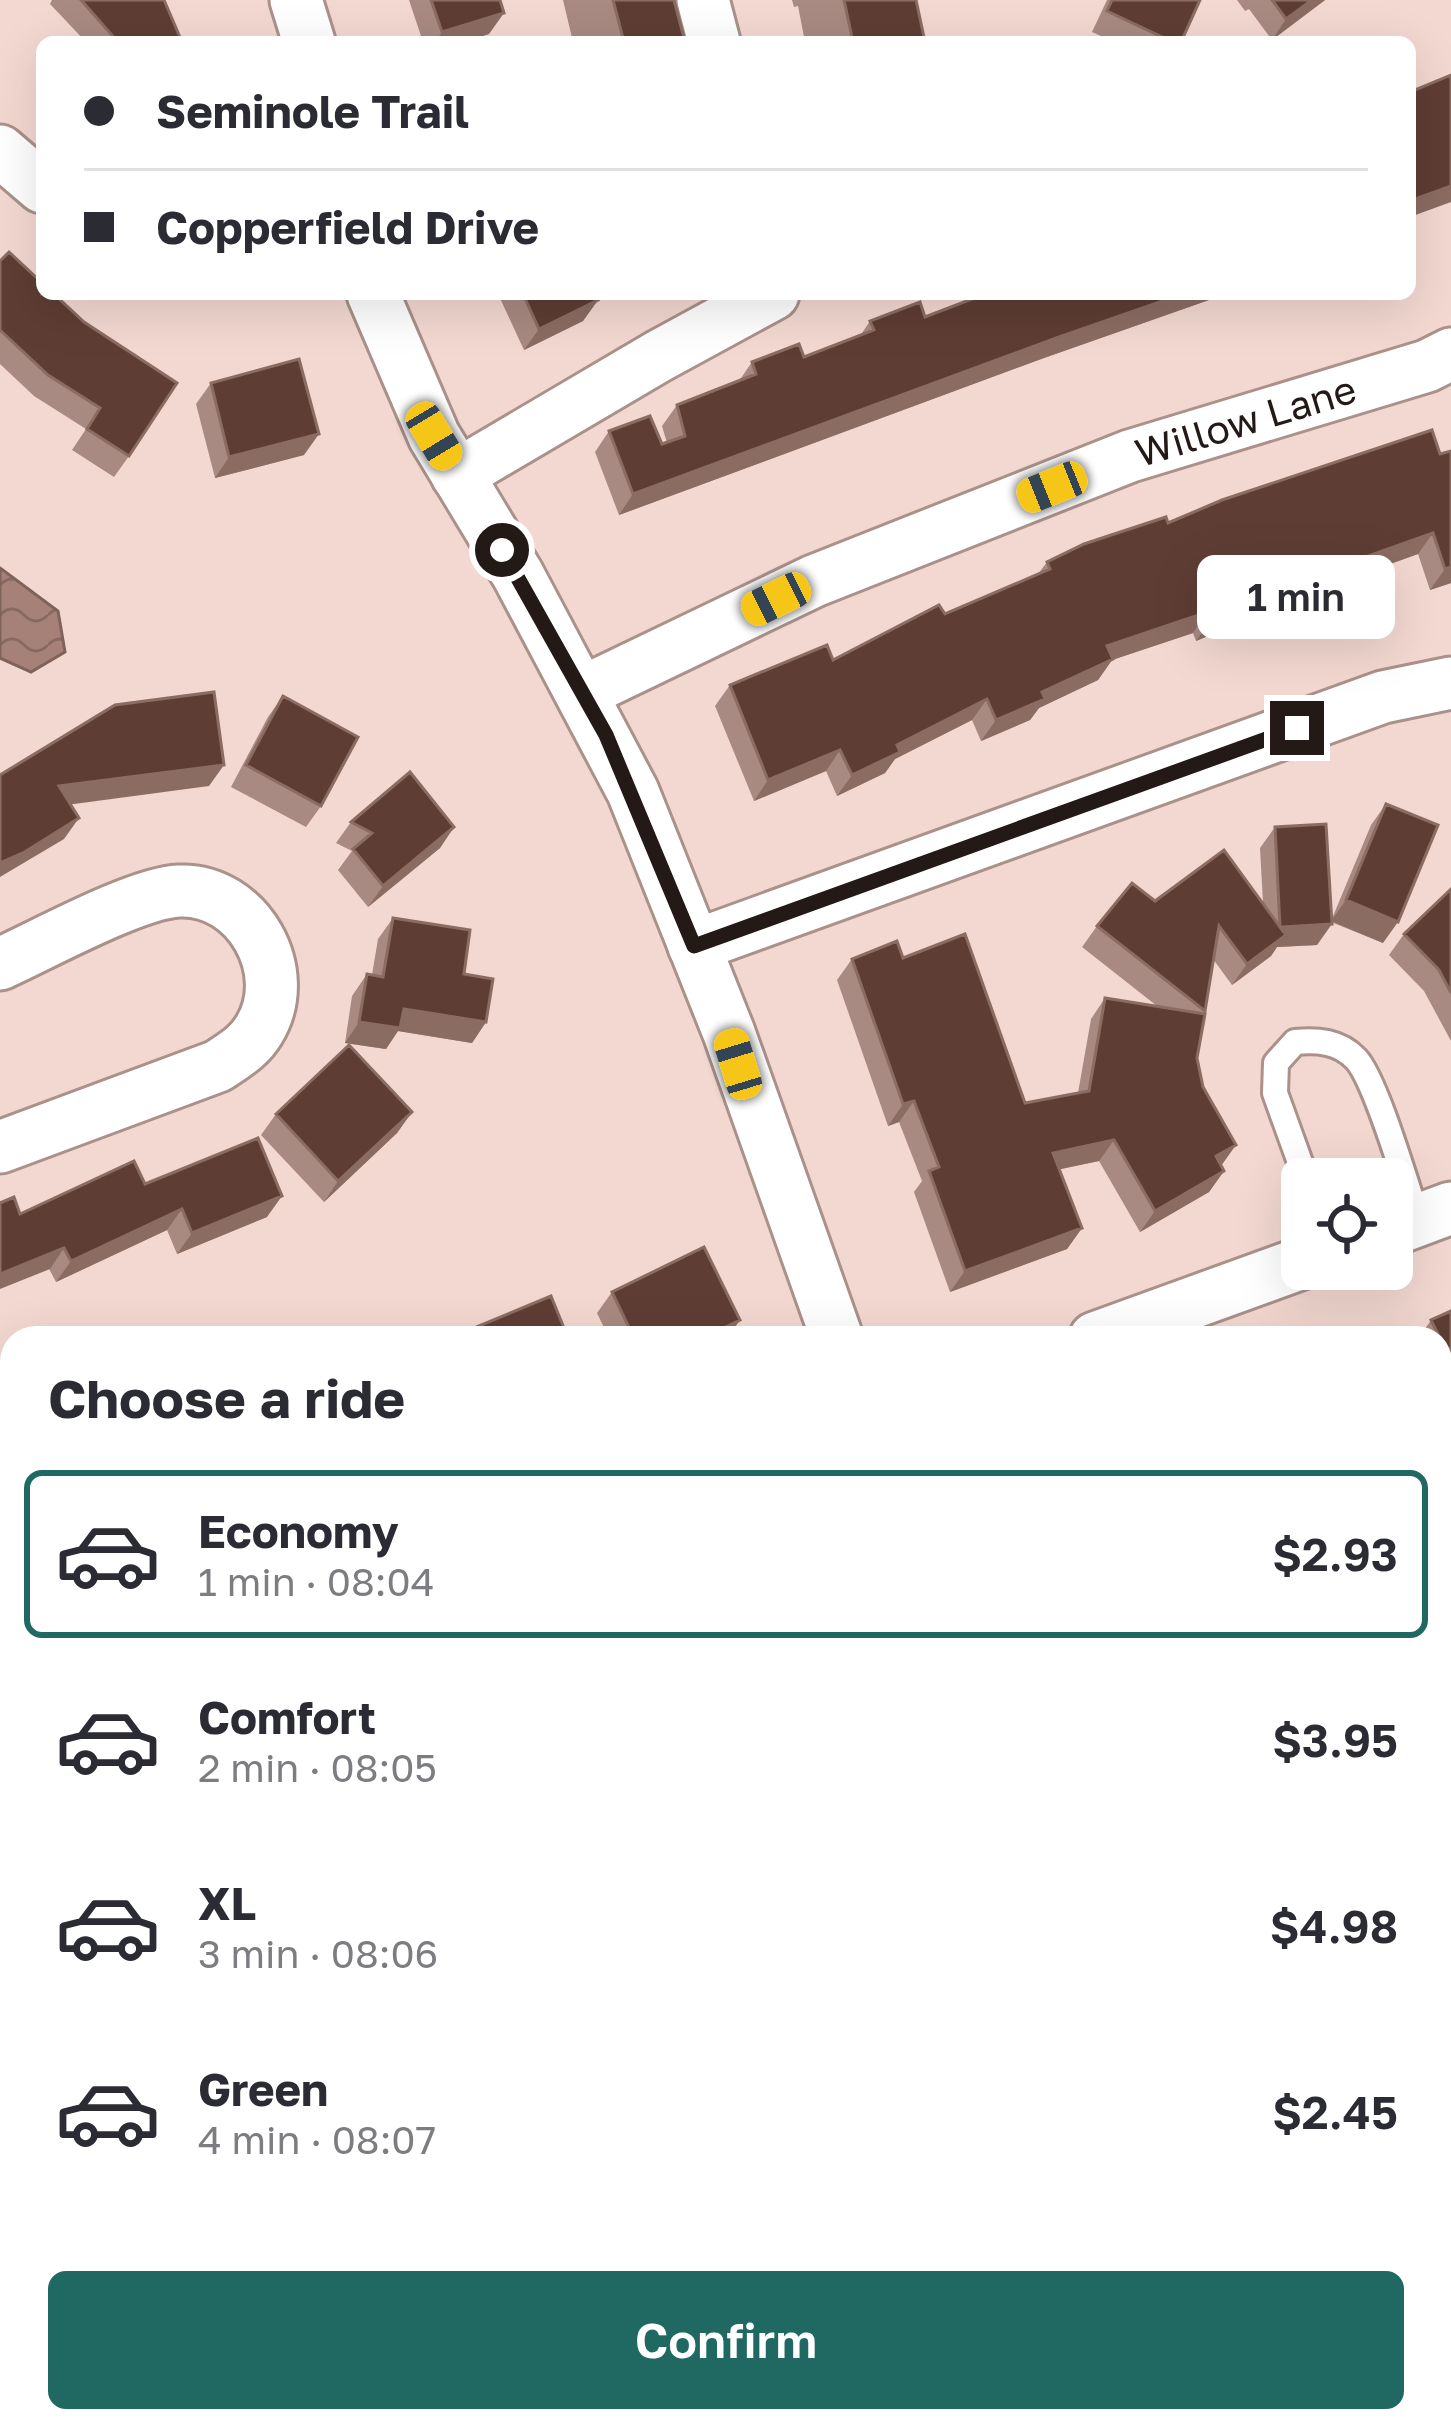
<!DOCTYPE html>
<meta charset="utf-8">
<style>
:root{--surface:#fff;--page:#f7f7f7;--text:#2b2b33;--muted:#7c7c81;--line:#e1e1e2;--accent:#1f6962}
body{margin:0;font-family:"Golos Text",sans-serif;background:var(--page);color:var(--text);height:100vh;display:flex;flex-direction:column;font-size:45px;white-space:nowrap}
*{box-sizing:border-box;margin:0}
p{font-size:39px;color:var(--muted)}
.icon{flex:none;width:66px;height:66px;fill:none;stroke:currentColor;stroke-width:2;stroke-linecap:round;stroke-linejoin:round}
.map{position:relative;flex:1;overflow:hidden}
.side{position:absolute;left:0px;top:1326px;width:1452px;height:1107px;display:flex;flex-direction:column;background:var(--surface);border-radius:36px 36px 0 0;box-shadow:0 12px 48px #0002}
.side>*{flex:none}
.top-card{position:absolute;left:36px;top:36px;width:1380px;height:264px;border-radius:18px;box-shadow:0 12px 48px #0002;display:grid;align-content:center;height:264px;padding:0 48px;background:var(--surface)}
.controls{position:absolute;left:1281px;top:1158px;display:grid;gap:24px}
.controls a{display:grid;place-items:center;width:132px;height:132px;border-radius:18px;background:var(--surface);box-shadow:0 12px 48px #0002;font-size:60px}
.end{position:absolute;width:54px;height:54px;margin:-27px;border:15px solid #231917;background:#fff;box-shadow:0 0 0 6px #fff}
.from{border-radius:50%}
.bubble{position:absolute;height:84px;border-radius:18px;background:var(--surface);box-shadow:0 12px 48px #0002;font-size:39px;font-weight:600;line-height:84px;text-align:center}
.car{position:absolute;width:36px;height:72px;margin:-36px -18px;border-radius:15px;box-shadow:0 0 9px 3px #0007;background:linear-gradient(#f5c518 24%,#345 0 40%,#f5c518 0 76%,#345 0 86%,#f5c518 0)}
.top-card b{display:flex;align-items:center;gap:42px;height:114px;font-size:45px}
.top-card b+b{border-top:3px solid var(--line)}
.top-card i{width:30px;height:30px;background:var(--text)}
ul{padding:0;list-style:none}
li{display:flex;align-items:center;gap:36px;height:168px;margin:0 24px 18px;padding:0 24px;border:6px solid transparent;border-radius:18px}
li div{flex:1}
li b{display:block;font-size:45px}
li em{font-style:normal;font-weight:600}
li.current{border-color:var(--accent)}
li>.icon{width:108px;height:108px;stroke-width:1.5}
h2{padding:0 48px;font-size:54px;line-height:144px}
.cta{display:flex;gap:24px;margin-top:auto;padding:24px 48px}
.cta a{flex:1;height:138px;border-radius:18px;background:var(--accent);color:#fff;font-size:48px;font-weight:600;line-height:138px;text-align:center}
.map>svg:first-child{display:block}
.water{fill:url(#water-waves);stroke:#7f625a;stroke-width:3}
.lines{fill:none;stroke-linecap:round;stroke-linejoin:round}
.lane-casing{stroke:#aa918a;stroke-width:30}
.street-casing{stroke:#aa918a;stroke-width:57}
.lane{stroke:#fff;stroke-width:24}
.street{stroke:#fff;stroke-width:51}
.wall{fill:#a88a82}
.shaded-wall{fill:#8b6c63}
.building{fill:#5e3d34;stroke:#8b6c63;stroke-width:3}
.route{stroke:#231917;stroke-width:15}
.labels{text-anchor:middle;stroke-width:12;stroke-linejoin:round;paint-order:stroke}
.street-label{font-size:39px;fill:#231917;stroke:#f3d8d1}
</style>
<div class="map">
<svg width="1451" height="2431" viewBox="0 0 1451 2431">
<defs>
<pattern id="water-waves" width="16" height="10" patternUnits="userSpaceOnUse" patternTransform="scale(3)"><rect width="16" height="10" fill="#a68177"/><path d="M0 5q4-4 8 0t8 0" fill="none" stroke="#876961"/></pattern>
</defs>
<rect width="100%" height="100%" fill="#f3d8d1"/>
<path class="water" d="M 0,568 L 58,611 L 65,652 L 31,672 L 0,658 Z"/>
<g class="lines">
<defs>
<path id="lane" d="M 1306,1179 L 1275,1093 L 1276,1063 L 1295,1042 C 1317,1040 1339,1041 1356,1059 C 1376,1080 1407,1188 1418,1220"/>
<g id="street">
<path d="M 296,0 L 309,42"/>
<path d="M 703,0 L 714,42"/>
<path d="M 0,151 L 42,187"/>
<path d="M 373,294 L 434,436 L 518,575 L 633,792 L 729,1033 L 837,1338"/>
<path d="M 457,475 L 659,356 L 773,294"/>
<path id="s1" d="M 583,692 L 814,581 L 1130,456 L 1427,366 L 1451,354"/>
<path d="M 694,946 L 1383,697 L 1451,683"/>
<path d="M 0,964 C 44,944 136,893 179,891 C 248,888 295,972 259,1030 C 249,1047 234,1055 218,1066 L 0,1147"/>
<path d="M 1392,1230 L 1451,1208"/>
<path d="M 1095,1338 L 1302,1263"/>
<path d="M 0,1737 L 12,1732"/>
<path d="M 1440,1828 L 1451,1824"/>
<path d="M 0,2350 L 12,2346"/>
<path d="M 1230,2421 L 1232,2431"/>
</g>
</defs>
<use href="#lane" class="lane-casing"/>
<use href="#street" class="street-casing"/>
<use href="#lane" class="lane"/>
<use href="#street" class="street"/>
</g>
<path class="wall" d="M 52,0 L 164,0 L 182,42 L 86,42 L 50,4 Z
M 409,0 L 500,0 L 489,34 L 463,42 L 423,42 Z
M 563,0 L 674,0 L 685,42 L 573,42 Z
M 792,0 L 916,0 L 925,42 L 805,42 L 798,6 L 794,7 Z
M 1107,0 L 1200,0 L 1181,42 L 1114,42 L 1092,32 Z
M 1237,0 L 1325,0 L 1272,40 L 1249,9 L 1245,11 Z
M 0,261 L 84,322 L 129,456 L 114,477 L 72,450 L 86,429 L 34,396 L 0,364 Z
M 498,294 L 595,294 L 598,300 L 583,321 L 524,350 Z
M 985,294 L 1226,294 L 1044,358 L 619,515 L 595,452 L 609,431 L 662,444 L 667,443 L 662,426 L 677,405 L 739,381 L 752,362 L 804,357 L 860,336 L 870,321 L 925,317 Z
M 211,383 L 304,455 L 215,478 L 196,404 Z
M 1451,451 L 1451,583 L 1430,590 L 1418,554 L 1334,584 L 1339,598 L 1324,619 L 1271,638 L 1263,613 L 1196,641 L 1193,633 L 1112,660 L 1098,680 L 1039,708 L 1030,720 L 981,741 L 972,720 L 895,759 L 885,773 L 837,796 L 826,771 L 754,801 L 715,706 L 730,685 L 833,660 L 1038,574 L 1047,562 L 1168,523 Z
M 283,696 L 321,806 L 306,827 L 231,787 L 268,717 Z
M 1386,804 L 1383,943 L 1331,922 L 1317,945 L 1277,947 L 1271,956 L 1232,985 L 1213,959 L 1197,1058 L 1221,1166 L 1224,1171 L 1209,1192 L 1140,1232 L 1099,1161 L 1059,1169 L 1082,1228 L 1067,1249 L 950,1292 L 914,1192 L 922,1181 L 899,1122 L 888,1126 L 837,980 L 852,959 L 903,958 L 1025,1103 L 1078,1093 L 1091,1019 L 1105,998 L 1157,1006 L 1082,947 L 1097,926 L 1155,901 L 1263,903 L 1260,848 L 1275,827 L 1331,921 L 1371,825 Z
M 351,822 L 454,827 L 440,848 L 368,907 L 338,870 L 352,851 L 336,843 Z
M 1451,889 L 1451,1041 L 1424,991 L 1389,955 L 1404,934 Z
M 393,918 L 464,974 L 486,1022 L 472,1043 L 398,1031 L 386,1049 L 345,1043 L 352,996 L 367,974 L 372,975 L 378,939 Z
M 412,1112 L 397,1133 L 324,1202 L 261,1135 L 276,1114 Z
M 145,1184 L 267,1217 L 177,1254 L 167,1230 L 56,1282 L 20,1214 Z
M 612,1292 L 740,1320 L 727,1338 L 609,1338 L 597,1313 Z
M 1451,1311 L 1451,1415 L 1440,1420 L 1440,1338 L 1419,1338 L 1431,1320 Z
M 0,1836 L 12,1945 L 0,1951 Z
M 1451,1927 L 1451,2028 L 1443,2032 L 1440,2027 L 1440,1932 Z
M 113,2421 L 327,2421 L 296,2431 L 282,2431 L 281,2428 L 274,2431 L 117,2431 Z
M 1050,2421 L 1134,2421 L 1138,2431 L 1053,2431 Z"/>
<path class="shaded-wall" d="M 1312,0 L 1325,0 L 1272,40 L 1286,19 Z
M 504,13 L 489,34 L 463,42 L 435,42 L 442,32 Z
M 1451,186 L 1451,202 L 1410,217 L 1410,201 Z
M 1183,294 L 1226,294 L 1044,358 L 619,515 L 633,494 L 1059,337 Z
M 598,300 L 583,321 L 524,350 L 539,329 Z
M 319,434 L 304,455 L 215,478 L 229,457 Z
M 1433,533 L 1418,554 L 1315,591 L 1329,570 Z
M 1451,567 L 1451,583 L 1430,590 L 1445,569 Z
M 1277,592 L 1263,613 L 1196,641 L 1211,620 Z
M 1339,598 L 1324,619 L 1271,638 L 1286,617 Z
M 1207,612 L 1193,633 L 1112,660 L 1098,680 L 1039,708 L 1030,720 L 981,741 L 996,720 L 1042,692 L 1107,646 Z
M 987,699 L 972,720 L 895,759 L 885,773 L 837,796 L 852,775 L 897,745 Z
M 840,750 L 826,771 L 754,801 L 768,780 Z
M 224,765 L 209,786 L 44,808 L 59,786 Z
M 79,818 L 64,839 L 0,877 L 0,863 Z
M 454,827 L 440,848 L 368,907 L 383,886 Z
M 1346,900 L 1398,922 L 1383,943 L 1331,921 Z
M 1332,924 L 1317,945 L 1277,947 L 1271,956 L 1232,985 L 1247,964 L 1280,927 Z
M 404,1009 L 486,1022 L 472,1043 L 398,1031 L 386,1049 L 345,1043 L 359,1022 Z
M 914,1101 L 899,1122 L 888,1126 L 903,1104 Z
M 412,1112 L 397,1133 L 324,1202 L 338,1181 Z
M 1114,1140 L 1099,1161 L 1038,1174 L 1053,1153 Z
M 1236,1145 L 1221,1166 L 1216,1156 Z
M 1224,1171 L 1209,1192 L 1140,1232 L 1155,1211 Z
M 282,1196 L 267,1217 L 177,1254 L 192,1233 Z
M 182,1209 L 167,1230 L 56,1282 L 71,1261 Z
M 1082,1228 L 1067,1249 L 950,1292 L 965,1271 Z
M 64,1248 L 50,1269 L 0,1289 L 0,1274 Z
M 740,1320 L 727,1338 L 703,1338 Z
M 1451,1401 L 1451,1415 L 1440,1420 L 1440,1406 Z
M 12,1591 L 12,1605 L 0,1611 L 0,1596 Z
M 1451,1712 L 1451,1727 L 1440,1731 L 1440,1716 Z
M 12,1931 L 12,1945 L 0,1951 L 0,1945 Z
M 12,2218 L 12,2234 L 0,2238 L 0,2223 Z
M 262,2421 L 286,2421 L 281,2428 L 274,2431 L 238,2431 Z
M 293,2421 L 327,2421 L 296,2431 L 286,2431 Z"/>
<path class="building" d="M 81,0 L 164,0 L 182,42 L 118,42 Z
M 431,0 L 500,0 L 504,13 L 442,32 Z
M 613,0 L 674,0 L 685,42 L 617,42 L 617,40 L 623,38 Z
M 844,0 L 916,0 L 925,42 L 853,42 Z
M 1112,0 L 1200,0 L 1181,42 L 1173,42 L 1107,11 Z
M 1272,0 L 1312,0 L 1286,19 Z
M 1451,75 L 1451,186 L 1410,201 L 1410,92 Z
M 9,252 L 42,283 L 42,294 L 54,294 L 84,322 L 177,383 L 129,456 L 87,429 L 100,408 L 48,375 L 0,330 L 0,261 Z
M 523,294 L 595,294 L 598,300 L 539,329 Z
M 985,294 L 1183,294 L 1059,337 L 633,494 L 609,431 L 650,416 L 662,444 L 685,436 L 677,405 L 756,374 L 752,362 L 799,344 L 804,357 L 874,330 L 870,321 L 920,302 L 925,317 Z
M 299,359 L 319,434 L 229,457 L 211,383 Z
M 1432,430 L 1440,454 L 1451,451 L 1451,567 L 1445,569 L 1433,533 L 1329,570 L 1339,598 L 1286,617 L 1277,592 L 1211,620 L 1207,612 L 1107,646 L 1113,659 L 1042,692 L 1045,699 L 996,720 L 987,699 L 897,745 L 900,752 L 852,775 L 840,750 L 768,780 L 730,685 L 827,645 L 833,660 L 939,605 L 945,614 L 1050,569 L 1047,562 L 1084,544 L 1166,517 L 1168,523 L 1222,500 Z
M 214,692 L 224,765 L 59,786 L 79,818 L 23,853 L 0,863 L 0,775 L 115,705 Z
M 283,696 L 358,737 L 321,806 L 246,765 Z
M 410,772 L 454,827 L 383,886 L 353,849 L 372,833 L 351,822 Z
M 1386,804 L 1438,825 L 1398,922 L 1346,900 Z
M 1326,824 L 1332,924 L 1280,927 L 1286,935 L 1247,964 L 1219,926 L 1205,1011 L 1097,926 L 1132,883 L 1155,901 L 1224,850 L 1280,927 L 1275,827 Z
M 1451,889 L 1451,993 L 1439,970 L 1404,934 Z
M 393,918 L 470,930 L 464,974 L 493,979 L 486,1022 L 404,1009 L 400,1028 L 359,1022 L 367,974 L 383,977 Z
M 965,934 L 1025,1103 L 1089,1091 L 1105,998 L 1205,1014 L 1197,1058 L 1203,1087 L 1236,1145 L 1216,1156 L 1224,1171 L 1155,1211 L 1114,1140 L 1053,1153 L 1082,1228 L 965,1271 L 929,1171 L 939,1167 L 914,1101 L 903,1104 L 852,959 L 897,941 L 903,958 Z
M 349,1045 L 412,1112 L 338,1181 L 276,1114 Z
M 258,1138 L 282,1196 L 192,1233 L 182,1209 L 71,1261 L 64,1248 L 0,1274 L 0,1203 L 14,1197 L 20,1214 L 134,1161 L 145,1184 Z
M 704,1247 L 740,1320 L 703,1338 L 634,1338 L 612,1292 Z
M 551,1296 L 568,1338 L 459,1338 L 457,1335 Z
M 1451,1311 L 1451,1401 L 1440,1406 L 1440,1338 L 1431,1320 Z
M 12,1508 L 12,1591 L 0,1596 L 0,1513 Z
M 1451,1642 L 1451,1712 L 1440,1716 L 1440,1647 Z
M 12,1831 L 12,1931 L 9,1932 L 0,1912 L 0,1836 Z
M 1451,1927 L 1451,1999 L 1440,1977 L 1440,1932 Z
M 12,2151 L 12,2218 L 0,2223 L 0,2155 Z
M 136,2421 L 262,2421 L 238,2431 L 140,2431 Z
M 1072,2421 L 1134,2421 L 1138,2431 L 1075,2431 Z"/>
<g class="lines">
<path class="route" d="M 502,550 L 606,735 L 694,946 L 1297,728"/>
</g>
<g class="labels">
<g class="street-label">
<text dy="14" stroke="none"><textPath href="#s1" startOffset="717">Willow Lane</textPath></text>
</g>
</g>
</svg>
<div class="controls">
<a><svg class="icon" aria-label="locate" viewBox="0 0 24 24"><circle cx="12" cy="12" r="6"/><path d="M12 2v4M12 18v4M2 12h4M18 12h4"/></svg></a>
</div>
<i class="end from" style="left:502px;top:550px"></i>
<i class="end" style="left:1297px;top:728px"></i>
<div class="bubble" style="left:1197px;top:555px;width:198px">1 min</div>
<i class="car" style="left:434px;top:436px;rotate:149deg"></i>
<i class="car" style="left:1052px;top:487px;rotate:248deg"></i>
<i class="car" style="left:776px;top:599px;rotate:244deg"></i>
<i class="car" style="left:738px;top:1064px;rotate:343deg"></i>
<div class="top-card">
<b><i class="from"></i>Seminole Trail</b>
<b><i></i>Copperfield Drive</b>
</div>
<section class="side">
<h2>Choose a ride</h2>
<ul>
<li class="current"><svg class="icon" aria-label="car" viewBox="0 0 24 24"><path d="M5 17H2v-5l4-1 3-4h7l3 4 3 1v5h-3M9 17h6M6 11h13"/><circle cx="7" cy="17" r="2"/><circle cx="17" cy="17" r="2"/></svg><div><b>Economy</b><p>1 min · 08:04</p></div><em>$2.93</em></li>
<li><svg class="icon" aria-label="car" viewBox="0 0 24 24"><path d="M5 17H2v-5l4-1 3-4h7l3 4 3 1v5h-3M9 17h6M6 11h13"/><circle cx="7" cy="17" r="2"/><circle cx="17" cy="17" r="2"/></svg><div><b>Comfort</b><p>2 min · 08:05</p></div><em>$3.95</em></li>
<li><svg class="icon" aria-label="car" viewBox="0 0 24 24"><path d="M5 17H2v-5l4-1 3-4h7l3 4 3 1v5h-3M9 17h6M6 11h13"/><circle cx="7" cy="17" r="2"/><circle cx="17" cy="17" r="2"/></svg><div><b>XL</b><p>3 min · 08:06</p></div><em>$4.98</em></li>
<li><svg class="icon" aria-label="car" viewBox="0 0 24 24"><path d="M5 17H2v-5l4-1 3-4h7l3 4 3 1v5h-3M9 17h6M6 11h13"/><circle cx="7" cy="17" r="2"/><circle cx="17" cy="17" r="2"/></svg><div><b>Green</b><p>4 min · 08:07</p></div><em>$2.45</em></li>
</ul>
<div class="cta"><a>Confirm</a></div>
</section>
</div>
